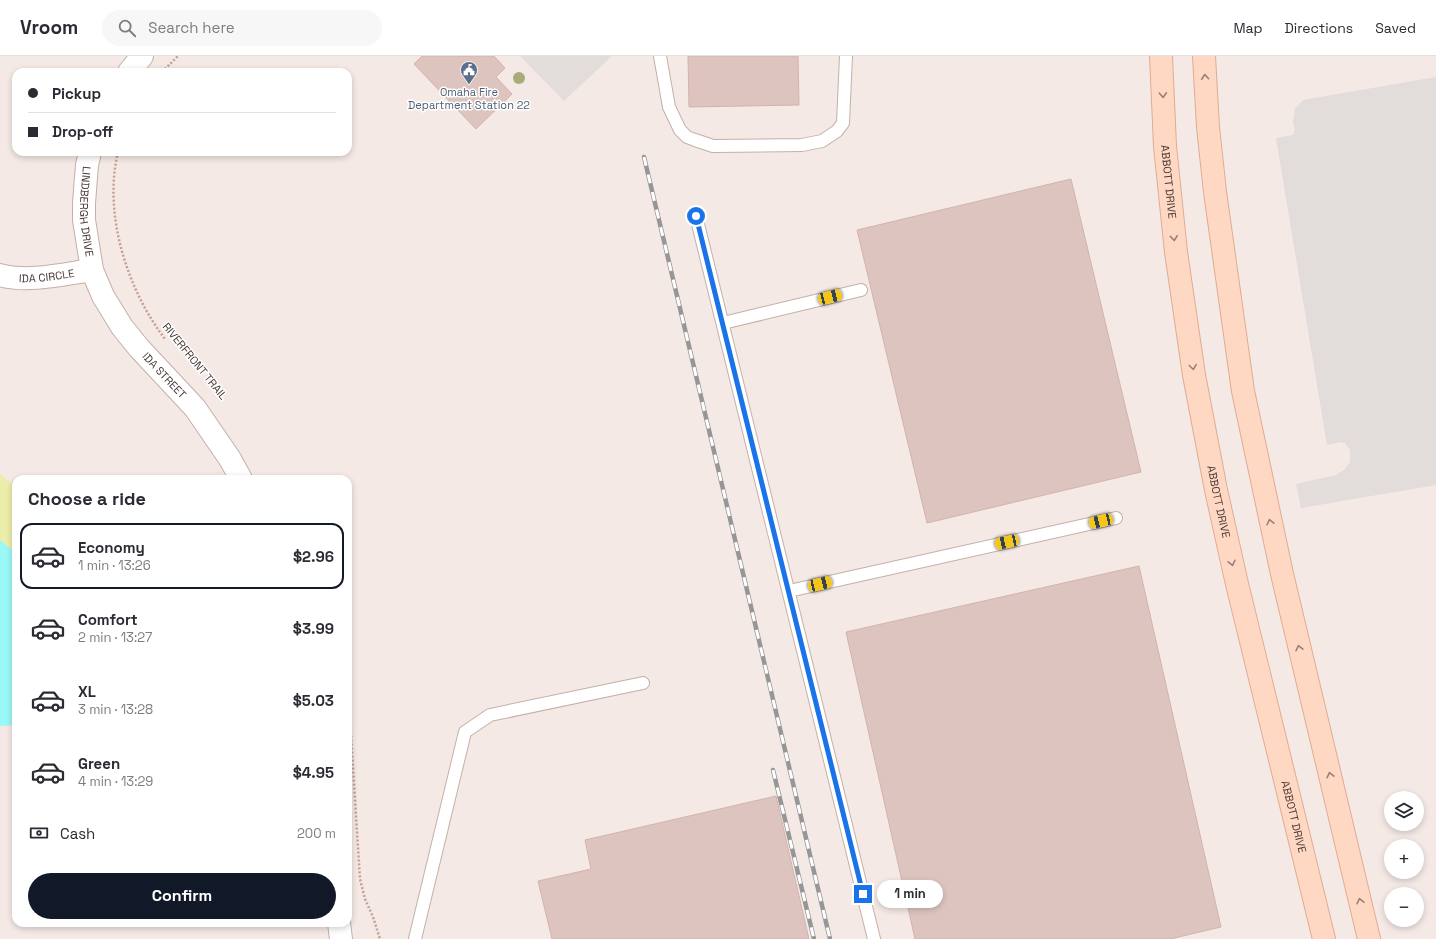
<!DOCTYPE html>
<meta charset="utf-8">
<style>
:root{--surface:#fff;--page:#f7f7f7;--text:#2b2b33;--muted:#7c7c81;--line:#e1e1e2;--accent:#111827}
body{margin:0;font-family:"Space Grotesk",sans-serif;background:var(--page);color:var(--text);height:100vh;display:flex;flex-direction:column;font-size:15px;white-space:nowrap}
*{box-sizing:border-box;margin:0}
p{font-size:13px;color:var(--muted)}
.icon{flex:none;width:22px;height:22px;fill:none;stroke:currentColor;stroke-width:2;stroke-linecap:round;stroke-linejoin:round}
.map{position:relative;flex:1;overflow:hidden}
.details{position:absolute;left:12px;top:419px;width:340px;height:452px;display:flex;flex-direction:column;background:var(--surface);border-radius:12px;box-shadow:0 2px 6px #0003}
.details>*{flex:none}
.banner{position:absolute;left:12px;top:12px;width:340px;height:88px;border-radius:12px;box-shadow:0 2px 6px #0003;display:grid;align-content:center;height:88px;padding:0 16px;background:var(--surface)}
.fabs{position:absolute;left:1384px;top:735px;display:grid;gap:8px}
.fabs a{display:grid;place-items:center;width:40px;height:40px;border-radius:50%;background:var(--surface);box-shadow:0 2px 6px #0003;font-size:20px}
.end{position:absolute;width:18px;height:18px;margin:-9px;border:5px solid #1a73e8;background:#fff;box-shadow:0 0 0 2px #fff}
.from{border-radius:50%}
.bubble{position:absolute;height:28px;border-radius:14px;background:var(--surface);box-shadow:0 2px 6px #0003;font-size:13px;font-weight:800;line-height:28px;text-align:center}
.car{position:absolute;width:12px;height:24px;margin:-12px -6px;border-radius:5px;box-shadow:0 0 3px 1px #0007;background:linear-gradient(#f5c518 24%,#345 0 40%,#f5c518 0 76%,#345 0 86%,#f5c518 0)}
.banner b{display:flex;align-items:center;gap:14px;height:38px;font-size:15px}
.banner b+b{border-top:1px solid var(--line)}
.banner i{width:10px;height:10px;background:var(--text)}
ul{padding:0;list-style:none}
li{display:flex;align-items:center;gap:12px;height:66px;margin:0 8px 6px;padding:0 8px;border:2px solid transparent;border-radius:12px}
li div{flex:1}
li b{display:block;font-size:15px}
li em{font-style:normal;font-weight:800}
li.on{border-color:var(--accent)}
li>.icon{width:36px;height:36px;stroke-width:1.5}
h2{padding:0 16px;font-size:18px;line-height:48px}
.pay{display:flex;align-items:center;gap:10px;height:44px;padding:0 16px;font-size:15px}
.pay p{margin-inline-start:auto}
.primary-button{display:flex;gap:8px;margin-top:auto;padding:8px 16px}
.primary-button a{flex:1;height:46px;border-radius:24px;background:var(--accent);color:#fff;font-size:16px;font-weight:800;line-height:46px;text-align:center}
header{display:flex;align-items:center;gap:24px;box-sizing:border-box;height:56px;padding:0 20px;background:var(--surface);border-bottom:1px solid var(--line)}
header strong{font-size:19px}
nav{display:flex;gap:22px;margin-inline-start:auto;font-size:14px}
.search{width:280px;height:36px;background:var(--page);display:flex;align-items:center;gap:10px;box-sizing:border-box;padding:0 14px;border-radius:22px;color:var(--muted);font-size:15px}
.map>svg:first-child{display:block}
.green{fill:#eceda9}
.parking{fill:#e2dcdb}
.water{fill:#9af8f6}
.building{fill:#ddc4bf;stroke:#d3b3ac}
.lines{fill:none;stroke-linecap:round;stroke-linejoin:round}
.lane-casing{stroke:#c4b0a9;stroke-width:14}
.street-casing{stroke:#c4b0a9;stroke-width:24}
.secondary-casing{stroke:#e0ab93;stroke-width:24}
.path{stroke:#c4a096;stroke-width:2.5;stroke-dasharray:2 2;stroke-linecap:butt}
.lane{stroke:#fff;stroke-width:12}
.street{stroke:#fff;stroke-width:22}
.secondary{stroke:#ffd8c4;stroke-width:22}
.rail-casing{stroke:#969696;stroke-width:4.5}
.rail{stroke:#fff;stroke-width:3;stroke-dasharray:9;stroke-linecap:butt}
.tree{fill:#a7ac79}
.oneway{stroke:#9a7f75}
.route{stroke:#1a73e8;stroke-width:5}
.labels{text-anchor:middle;stroke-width:3;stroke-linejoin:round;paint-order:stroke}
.service-label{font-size:11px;fill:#4e5e75;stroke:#fff}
.street-label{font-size:11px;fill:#483734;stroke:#fff}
</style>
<header>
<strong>Vroom</strong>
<div class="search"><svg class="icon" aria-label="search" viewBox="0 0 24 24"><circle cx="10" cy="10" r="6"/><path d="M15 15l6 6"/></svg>Search here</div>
<nav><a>Map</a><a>Directions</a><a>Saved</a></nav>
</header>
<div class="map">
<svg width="1436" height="883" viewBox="0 0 1436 883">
<rect width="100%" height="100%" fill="#f4e9e5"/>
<path class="green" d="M 0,418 L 16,431 L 16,497 L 0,484 Z"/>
<path class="parking" d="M 520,0 L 610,0 L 611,1 L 564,45 Z
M 1436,21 L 1436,429 L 1301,452 L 1296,428 L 1336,419 L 1344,414 L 1350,406 L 1350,394 L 1345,387 L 1340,386 L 1327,389 L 1276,82 L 1293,79 L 1295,74 L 1293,66 L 1295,53 L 1303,44 Z"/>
<path class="water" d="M 0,484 L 16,497 L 16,669 L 0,670 Z"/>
<path class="building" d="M 422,0 L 494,0 L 505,12 L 496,21 L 512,38 L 476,73 L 414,8 Z
M 688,0 L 798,0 L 799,49 L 689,51 Z
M 1071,123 L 1141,416 L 927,467 L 857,174 Z
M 1139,510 L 1221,871 L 1170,883 L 915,883 L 846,576 Z
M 776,740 L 809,883 L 552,883 L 538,825 L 591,813 L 585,784 Z"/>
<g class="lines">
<defs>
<path id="lane" d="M 660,0 L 669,51 L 680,74 L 687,81 L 695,84 L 713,90 L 802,89 L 822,85 L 837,75 L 843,67 L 846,0
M 696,160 L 874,883
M 723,267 L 861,234
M 789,535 L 1116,462
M 415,883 L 465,676 L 490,659 L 643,627"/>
<g id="street">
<path d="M 129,16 L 142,0"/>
<path id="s1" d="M 90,96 L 87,109 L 84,147 L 84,164 L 92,214 L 103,240 L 122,271 L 139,292 L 195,352 L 230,403 L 241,423"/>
<path id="s2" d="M 0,219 C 28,227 64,218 92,214"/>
<path d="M 339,867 L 341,883"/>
</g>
<g id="secondary">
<path id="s3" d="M 1161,0 L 1165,90 L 1176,196 L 1194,319 L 1216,434 L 1237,528 L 1324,883"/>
<path d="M 1204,0 L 1208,71 L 1215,136 L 1243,335 L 1282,518 L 1369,883"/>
</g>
</defs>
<use href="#lane" class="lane-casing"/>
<use href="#street" class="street-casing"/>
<use href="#secondary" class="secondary-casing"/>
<path class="path" d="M 162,16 L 178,0
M 118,96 C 103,158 127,233 165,283
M 348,664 L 351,679 L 360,823 L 365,843 L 373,861 L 380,883"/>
<use href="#lane" class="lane"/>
<use href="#street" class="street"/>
<use href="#secondary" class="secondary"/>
<defs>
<path id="rail" d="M 644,101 L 830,883
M 773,714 L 814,883"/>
</defs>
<use href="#rail" class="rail-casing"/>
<use href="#rail" class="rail"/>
</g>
<circle class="tree" cx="519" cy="22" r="6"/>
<defs><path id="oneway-chevron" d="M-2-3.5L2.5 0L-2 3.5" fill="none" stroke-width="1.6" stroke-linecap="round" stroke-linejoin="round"/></defs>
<g class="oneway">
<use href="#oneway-chevron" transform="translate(1205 21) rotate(-94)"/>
<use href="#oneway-chevron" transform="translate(1163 39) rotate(87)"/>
<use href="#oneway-chevron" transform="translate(1174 182) rotate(84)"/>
<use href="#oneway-chevron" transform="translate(1193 311) rotate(82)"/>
<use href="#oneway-chevron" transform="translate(1270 466) rotate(-103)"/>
<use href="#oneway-chevron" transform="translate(1232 507) rotate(77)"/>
<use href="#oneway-chevron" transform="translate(1299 592) rotate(-103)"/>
<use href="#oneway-chevron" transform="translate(1330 719) rotate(-103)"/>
<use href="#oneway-chevron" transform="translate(1360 845) rotate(-103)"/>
</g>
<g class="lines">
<path class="route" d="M 696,160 L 863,838"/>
</g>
<defs>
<symbol id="civic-pin" viewBox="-11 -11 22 30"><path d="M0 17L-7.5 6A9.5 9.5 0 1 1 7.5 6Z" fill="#5c6f8a" stroke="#fff"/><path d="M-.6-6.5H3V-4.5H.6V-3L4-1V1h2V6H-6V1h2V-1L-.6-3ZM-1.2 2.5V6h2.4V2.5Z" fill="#fff"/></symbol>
</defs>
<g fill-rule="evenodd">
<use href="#civic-pin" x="459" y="4" width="20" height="27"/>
</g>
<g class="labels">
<g class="service-label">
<text x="469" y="40">Omaha Fire<tspan x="469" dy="13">Department Station 22</tspan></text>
</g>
<g class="street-label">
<text dy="4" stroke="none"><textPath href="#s3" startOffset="126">ABBOTT DRIVE</textPath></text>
<text dy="4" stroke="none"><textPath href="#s1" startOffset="60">LINDBERGH DRIVE</textPath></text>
<text dy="4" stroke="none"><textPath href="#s2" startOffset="47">IDA CIRCLE</textPath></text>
<text transform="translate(195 305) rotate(51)" y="4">RIVERFRONT TRAIL</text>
<text dy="4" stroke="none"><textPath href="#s1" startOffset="248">IDA STREET</textPath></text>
<text dy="4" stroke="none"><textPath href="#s3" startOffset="450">ABBOTT DRIVE</textPath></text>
<text dy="4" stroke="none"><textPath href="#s3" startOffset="774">ABBOTT DRIVE</textPath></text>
</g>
</g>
</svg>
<div class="fabs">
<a><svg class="icon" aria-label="layers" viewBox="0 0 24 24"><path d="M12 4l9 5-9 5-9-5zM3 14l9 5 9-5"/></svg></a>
<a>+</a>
<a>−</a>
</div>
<i class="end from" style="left:696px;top:160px"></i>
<i class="end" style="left:863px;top:838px"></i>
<div class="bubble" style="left:877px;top:824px;width:66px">1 min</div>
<i class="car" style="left:830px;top:241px;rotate:76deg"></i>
<i class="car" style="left:1101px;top:465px;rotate:257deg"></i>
<i class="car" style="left:1007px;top:486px;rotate:258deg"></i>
<i class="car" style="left:820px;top:528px;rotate:77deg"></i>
<div class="banner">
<b><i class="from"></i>Pickup</b>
<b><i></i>Drop-off</b>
</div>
<section class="details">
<h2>Choose a ride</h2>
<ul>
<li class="on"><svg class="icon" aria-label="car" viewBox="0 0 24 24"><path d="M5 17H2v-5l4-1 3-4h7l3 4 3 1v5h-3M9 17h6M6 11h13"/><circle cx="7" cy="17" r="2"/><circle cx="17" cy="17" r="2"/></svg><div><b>Economy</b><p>1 min · 13:26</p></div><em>$2.96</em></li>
<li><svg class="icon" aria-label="car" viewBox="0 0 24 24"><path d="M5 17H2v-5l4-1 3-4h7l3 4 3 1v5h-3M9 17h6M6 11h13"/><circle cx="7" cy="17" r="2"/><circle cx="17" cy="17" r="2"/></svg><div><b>Comfort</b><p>2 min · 13:27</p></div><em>$3.99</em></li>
<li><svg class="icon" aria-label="car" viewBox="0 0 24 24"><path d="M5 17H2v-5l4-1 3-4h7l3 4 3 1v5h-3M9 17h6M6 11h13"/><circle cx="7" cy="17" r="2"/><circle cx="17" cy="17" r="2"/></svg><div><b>XL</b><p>3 min · 13:28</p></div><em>$5.03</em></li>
<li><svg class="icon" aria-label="car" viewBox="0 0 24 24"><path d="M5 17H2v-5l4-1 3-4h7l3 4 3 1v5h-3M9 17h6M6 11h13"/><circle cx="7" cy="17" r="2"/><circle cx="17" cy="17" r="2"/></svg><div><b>Green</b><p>4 min · 13:29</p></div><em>$4.95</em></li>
</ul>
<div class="pay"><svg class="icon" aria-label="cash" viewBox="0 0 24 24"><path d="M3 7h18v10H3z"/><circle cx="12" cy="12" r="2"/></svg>Cash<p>200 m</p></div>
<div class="primary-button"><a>Confirm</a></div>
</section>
</div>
